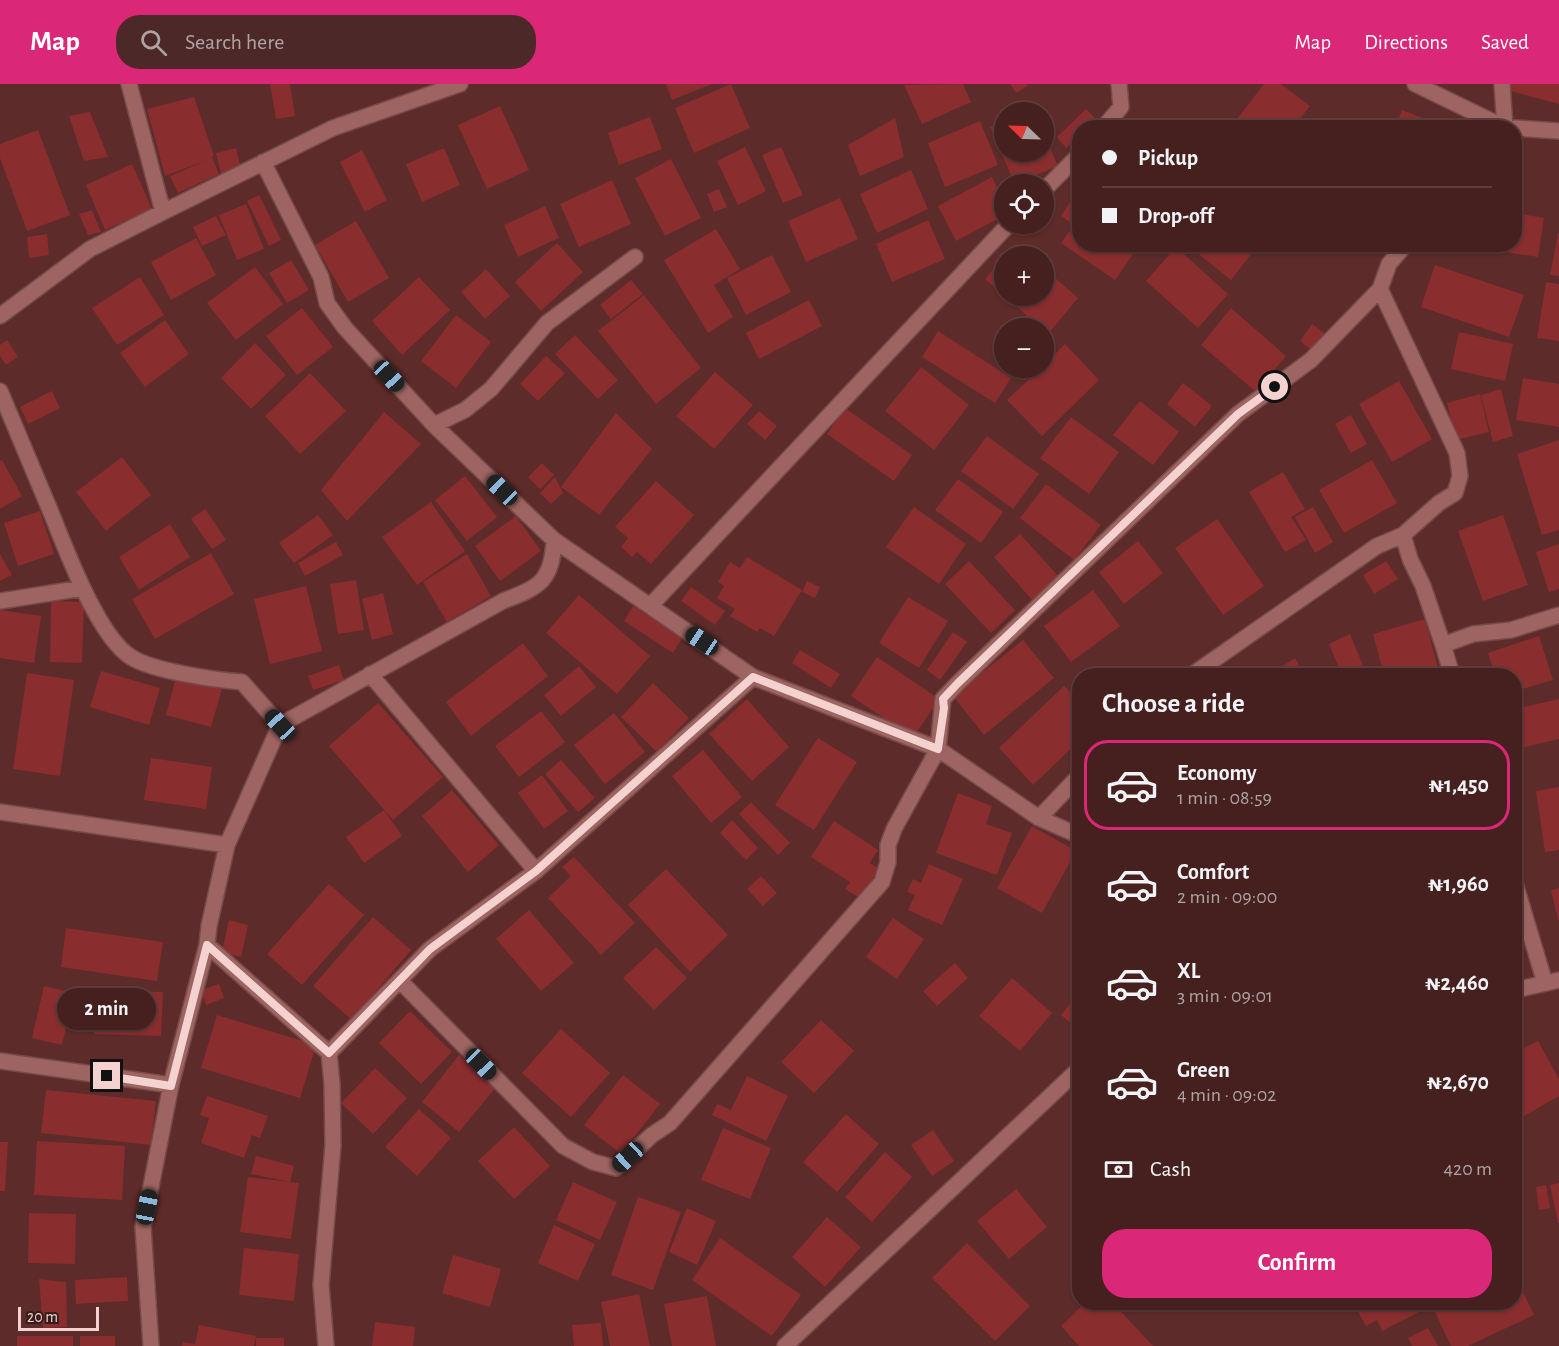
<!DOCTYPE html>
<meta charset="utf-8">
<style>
:root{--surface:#46201f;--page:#4d2828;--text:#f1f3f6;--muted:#b0a3a4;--line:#5e3e3d;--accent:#db2777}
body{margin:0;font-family:"Alegreya Sans",sans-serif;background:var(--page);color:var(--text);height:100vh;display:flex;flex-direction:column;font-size:22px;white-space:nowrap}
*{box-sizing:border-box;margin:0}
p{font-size:20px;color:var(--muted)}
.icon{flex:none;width:33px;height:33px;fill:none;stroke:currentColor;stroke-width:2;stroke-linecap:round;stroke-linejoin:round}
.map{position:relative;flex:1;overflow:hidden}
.sheet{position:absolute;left:1072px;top:584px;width:450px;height:642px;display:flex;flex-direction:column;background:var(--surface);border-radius:24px;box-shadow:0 2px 4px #0004,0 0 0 2px var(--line)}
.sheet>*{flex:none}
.guide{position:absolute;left:1072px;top:36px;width:450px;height:132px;border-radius:24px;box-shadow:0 2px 4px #0004,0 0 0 2px var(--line);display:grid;align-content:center;height:132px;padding:0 30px;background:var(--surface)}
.needle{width:39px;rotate:293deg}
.controls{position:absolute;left:994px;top:18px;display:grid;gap:12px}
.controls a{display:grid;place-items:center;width:60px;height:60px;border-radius:50%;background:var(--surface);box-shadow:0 2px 4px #0004,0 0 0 2px var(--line);font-size:30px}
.scale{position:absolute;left:18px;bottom:15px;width:81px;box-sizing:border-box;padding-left:6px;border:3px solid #f3d2cf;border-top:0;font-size:16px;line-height:21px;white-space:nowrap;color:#f3d2cf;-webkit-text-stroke:4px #331c1a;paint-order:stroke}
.end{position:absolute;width:27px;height:27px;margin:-14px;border:8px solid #f3d2cf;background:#111;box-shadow:0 0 0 3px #111}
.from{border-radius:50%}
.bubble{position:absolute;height:42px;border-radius:21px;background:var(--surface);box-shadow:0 2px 4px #0004,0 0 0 2px var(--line);font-size:20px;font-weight:700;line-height:42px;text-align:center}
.car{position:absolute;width:18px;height:36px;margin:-18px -9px;border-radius:8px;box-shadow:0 0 4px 2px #0007;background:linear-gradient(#222 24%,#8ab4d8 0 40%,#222 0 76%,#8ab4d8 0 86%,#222 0)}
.guide b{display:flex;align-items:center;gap:21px;height:57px;font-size:22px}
.guide b+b{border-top:2px solid var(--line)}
.guide i{width:15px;height:15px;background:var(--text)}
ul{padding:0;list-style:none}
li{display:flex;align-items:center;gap:18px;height:90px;margin:0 12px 9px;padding:0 18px;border:3px solid transparent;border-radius:24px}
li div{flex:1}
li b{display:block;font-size:22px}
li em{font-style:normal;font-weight:700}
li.current{border-color:var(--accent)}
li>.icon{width:54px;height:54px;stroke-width:1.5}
h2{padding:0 30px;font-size:27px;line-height:72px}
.pay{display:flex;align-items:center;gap:15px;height:66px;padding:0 30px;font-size:22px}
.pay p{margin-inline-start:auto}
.button{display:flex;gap:12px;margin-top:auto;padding:12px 30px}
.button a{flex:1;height:69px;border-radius:24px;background:var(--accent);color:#fff;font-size:24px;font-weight:700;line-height:69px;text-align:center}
header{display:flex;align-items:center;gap:36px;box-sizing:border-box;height:84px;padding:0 30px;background:var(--accent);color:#fff}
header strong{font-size:28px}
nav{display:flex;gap:33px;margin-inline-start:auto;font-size:21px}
.search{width:420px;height:54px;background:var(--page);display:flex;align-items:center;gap:15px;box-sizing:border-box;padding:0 21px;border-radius:24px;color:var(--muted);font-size:22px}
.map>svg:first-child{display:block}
.building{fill:#8a2d2f}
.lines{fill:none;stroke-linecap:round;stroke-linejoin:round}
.street-casing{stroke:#764a4a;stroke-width:18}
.street{stroke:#9d6461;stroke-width:15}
.route{stroke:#f3d2cf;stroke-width:8}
</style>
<header>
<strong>Map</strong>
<div class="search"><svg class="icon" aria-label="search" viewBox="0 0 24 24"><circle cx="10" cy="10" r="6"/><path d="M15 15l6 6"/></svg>Search here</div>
<nav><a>Map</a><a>Directions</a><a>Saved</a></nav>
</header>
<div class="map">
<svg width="1559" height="1262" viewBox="0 0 1559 1262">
<rect width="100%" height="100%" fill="#5d2b29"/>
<path class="building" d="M 270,0 L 290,0 L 295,32 L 276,35 Z
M 666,0 L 712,0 L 672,16 Z
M 731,0 L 750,44 L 694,69 L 675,24 Z
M 963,0 L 971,18 L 922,40 L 904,1 Z
M 1010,0 L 1027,0 L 1028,2 L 1016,9 Z
M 1264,0 L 1281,0 L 1310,22 L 1293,44 L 1247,44 L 1237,35 Z
M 1509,0 L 1559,0 L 1559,20 L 1507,6 Z
M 194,13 L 214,72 L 212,73 L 219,90 L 178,109 L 170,92 L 207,76 L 165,92 L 147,25 Z
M 500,22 L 529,86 L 487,105 L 458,41 Z
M 1086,25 L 1096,35 L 1087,44 L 1080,44 L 1080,51 L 1066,64 L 1057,53 Z
M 1402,26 L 1446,43 L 1446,44 L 1395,44 Z
M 90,28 L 108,73 L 84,77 L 69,32 Z
M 650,33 L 662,65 L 619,81 L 608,49 Z
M 895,34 L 904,73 L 860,92 L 848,61 Z
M 980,37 L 998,81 L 945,103 L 928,59 Z
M 1005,37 L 1005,68 L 1044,68 L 1044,50 L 1058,82 L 1015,100 L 990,43 Z
M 38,46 L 70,131 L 27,147 L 0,74 L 0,60 Z
M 745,63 L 766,107 L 738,121 L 717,77 Z
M 781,63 L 803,111 L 783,119 L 762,71 Z
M 236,64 L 241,85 L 221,90 L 216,69 Z
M 444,64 L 460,101 L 422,118 L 406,80 Z
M 362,66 L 387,116 L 365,128 L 340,78 Z
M 671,75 L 701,134 L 665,152 L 635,94 Z
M 132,80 L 152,125 L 105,146 L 86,101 Z
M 911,86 L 928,125 L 877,149 L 860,110 Z
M 992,93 L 1005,119 L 1005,131 L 956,157 L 938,122 Z
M 612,96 L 631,140 L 579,163 L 560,120 Z
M 1080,103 L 1080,160 L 1140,160 L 1115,196 L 1061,159 L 1074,141 L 1061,132 Z
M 719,105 L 727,123 L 714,128 L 707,110 Z
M 259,111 L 281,156 L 269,162 L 247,117 Z
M 840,114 L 858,155 L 806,178 L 788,137 Z
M 246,120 L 264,165 L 237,176 L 219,131 Z
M 545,122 L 559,154 L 518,173 L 504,141 Z
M 92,126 L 101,148 L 88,151 L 79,130 Z
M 1515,129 L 1544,134 L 1538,173 L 1479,164 L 1479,160 L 1515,160 Z
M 216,132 L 226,151 L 202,162 L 193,143 Z
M 928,136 L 945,175 L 892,198 L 876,160 Z
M 356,137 L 389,194 L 348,218 L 315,161 Z
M 716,145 L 740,185 L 714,201 L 733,233 L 708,249 L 664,176 Z
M 47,150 L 49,171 L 29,174 L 27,153 Z
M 1558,150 L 1559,150 L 1559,192 L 1550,191 Z
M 196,154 L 216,191 L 171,216 L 151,178 Z
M 557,159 L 583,188 L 541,227 L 515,198 Z
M 1016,160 L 1031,172 L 1005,172 L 1005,212 L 1044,212 L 1044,184 L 1078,214 L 1048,250 L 985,195 Z
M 1194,160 L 1259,160 L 1231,196 L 1191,164 Z
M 1176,163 L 1228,210 L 1198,244 L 1146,197 Z
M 772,171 L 791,208 L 746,231 L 727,194 Z
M 291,176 L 309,206 L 287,219 L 269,189 Z
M 1435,181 L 1524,211 L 1509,253 L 1421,223 Z
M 255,183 L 283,220 L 236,256 L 207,219 Z
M 486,185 L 510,212 L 485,235 L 461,208 Z
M 140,193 L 164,231 L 117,261 L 92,224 Z
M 419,193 L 450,226 L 402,271 L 372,237 Z
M 631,196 L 643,210 L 611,235 L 600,221 Z
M 1546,198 L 1559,200 L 1559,257 L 1537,254 Z
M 644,211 L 701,284 L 656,320 L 598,247 Z
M 809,216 L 822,242 L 759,275 L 746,249 Z
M 302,224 L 333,263 L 297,291 L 266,252 Z
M 1231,224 L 1286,272 L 1256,308 L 1201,261 Z
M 456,231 L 491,258 L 456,304 L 421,277 Z
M 165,236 L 189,270 L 145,303 L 120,269 Z
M 1312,240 L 1327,251 L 1314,268 L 1300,257 Z
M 938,247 L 1011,294 L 995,319 L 922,273 Z
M 1459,248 L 1513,260 L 1505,297 L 1451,285 Z
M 575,251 L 618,296 L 598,315 L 555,270 Z
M 7,256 L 18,273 L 6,281 L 0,272 L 0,261 Z
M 255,259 L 286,291 L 251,325 L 221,294 Z
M 1065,260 L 1099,296 L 1042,352 L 1007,316 L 1041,284 L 1044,284 L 1044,281 Z
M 546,272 L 565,289 L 538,317 L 520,300 Z
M 921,283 L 969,321 L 934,366 L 885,327 Z
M 715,288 L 753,321 L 714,365 L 676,332 Z
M 310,289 L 346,327 L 300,370 L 265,332 Z
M 1523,294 L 1559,300 L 1559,343 L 1516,336 Z
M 1399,297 L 1432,355 L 1392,378 L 1359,320 Z
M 1183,299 L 1212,322 L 1195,343 L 1167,320 Z
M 1501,305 L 1513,352 L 1493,358 L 1481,311 Z
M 52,307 L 60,324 L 28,340 L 20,323 Z
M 1480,310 L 1489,348 L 1456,356 L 1447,319 Z
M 1140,317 L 1179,348 L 1153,381 L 1113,351 Z
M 845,324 L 912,371 L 894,397 L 827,350 Z
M 759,327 L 777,342 L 765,356 L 747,340 Z
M 384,328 L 421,360 L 347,437 L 321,406 Z
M 616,329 L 652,365 L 599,431 L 561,403 Z
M 1351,331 L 1367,360 L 1351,369 L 1335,340 Z
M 1071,333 L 1119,368 L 1089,410 L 1040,374 Z
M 987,352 L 1039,390 L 1013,425 L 961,387 Z
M 1559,356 L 1559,446 L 1542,451 L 1517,370 Z
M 122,373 L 151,411 L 106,447 L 76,408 Z
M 2,376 L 22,412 L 0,425 L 0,377 Z
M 1372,376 L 1397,419 L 1344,449 L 1319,406 Z
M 542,379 L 554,391 L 540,405 L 528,393 Z
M 1283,388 L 1305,425 L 1291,433 L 1306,456 L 1285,468 L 1249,408 Z
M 465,392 L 497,433 L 467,457 L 435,416 Z
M 555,393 L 563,409 L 551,420 L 540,409 Z
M 958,395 L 1003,428 L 981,459 L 935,426 Z
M 656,397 L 694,431 L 651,480 L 637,468 L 632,473 L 621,463 L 628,454 L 615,443 Z
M 1046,400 L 1101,441 L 1074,476 L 1020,434 Z
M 431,418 L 465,467 L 417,501 L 382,453 Z
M 914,423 L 966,460 L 939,500 L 886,463 Z
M 1313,423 L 1333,458 L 1315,469 L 1295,433 Z
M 205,425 L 226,456 L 212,465 L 191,435 Z
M 40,427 L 54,470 L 18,482 L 4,439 Z
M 318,431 L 333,451 L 294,479 L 279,459 Z
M 1503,431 L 1528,501 L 1483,517 L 1458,447 Z
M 516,432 L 541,467 L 500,497 L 475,462 Z
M 1217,435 L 1264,502 L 1223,531 L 1175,464 Z
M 170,440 L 190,473 L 139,506 L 119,473 Z
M 1020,450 L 1059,493 L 1033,517 L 994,473 Z
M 1138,457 L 1163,489 L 1124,520 L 1099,488 Z
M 336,458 L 343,471 L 305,492 L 298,479 Z
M 1559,460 L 1559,505 L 1549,508 L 1536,468 Z
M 211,469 L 234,510 L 155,555 L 132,515 Z
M 0,470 L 12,491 L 0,497 Z
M 467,470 L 491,512 L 447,538 L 423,498 Z
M 747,473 L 802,506 L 774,552 L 760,544 L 757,548 L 730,532 L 735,525 L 717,514 L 724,502 L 718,498 L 730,478 L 740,484 Z
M 969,477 L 1015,526 L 991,549 L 945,500 Z
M 1386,477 L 1398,495 L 1374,510 L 1363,491 Z
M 356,496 L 364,546 L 338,550 L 330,500 Z
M 807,497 L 820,503 L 815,514 L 802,508 Z
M 306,502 L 322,567 L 270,580 L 254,515 Z
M 691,503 L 725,527 L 715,541 L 681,517 Z
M 1093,506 L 1120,542 L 1071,578 L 1044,542 Z
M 383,509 L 393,550 L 372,556 L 362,515 Z
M 579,511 L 650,572 L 617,610 L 546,549 Z
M 908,513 L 948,537 L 919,584 L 879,559 Z
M 51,517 L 84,518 L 82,579 L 50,578 Z
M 633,522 L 682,554 L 673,569 L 624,537 Z
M 0,526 L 41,532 L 34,579 L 0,574 Z
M 1425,535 L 1440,591 L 1384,591 L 1373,550 Z
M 953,548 L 967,558 L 940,596 L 927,586 Z
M 1350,550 L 1367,591 L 1342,591 L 1329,560 Z
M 1539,552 L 1553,596 L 1515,607 L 1515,591 L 1495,591 L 1488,569 Z
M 1023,556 L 1054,594 L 984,651 L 953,612 Z
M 523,559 L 548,592 L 471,652 L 446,618 Z
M 800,566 L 840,590 L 831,604 L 792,579 Z
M 877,573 L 939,615 L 913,654 L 851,612 Z
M 1295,574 L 1305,591 L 1269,591 Z
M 339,581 L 344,596 L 313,606 L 308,592 Z
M 579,582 L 596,603 L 561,632 L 544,611 Z
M 101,587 L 160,604 L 149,641 L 90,623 Z
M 27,589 L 74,596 L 60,692 L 13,685 Z
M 176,593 L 222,605 L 211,643 L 166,631 Z
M 653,599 L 689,634 L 657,668 L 621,633 Z
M 1064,602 L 1080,618 L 1080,656 L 1033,701 L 999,664 Z
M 747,615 L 789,663 L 752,697 L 709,650 Z
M 1559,615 L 1559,655 L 1516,665 L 1515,625 Z
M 378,619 L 443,693 L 393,736 L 329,662 Z
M 541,627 L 565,658 L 519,693 L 495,662 Z
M 614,629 L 645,668 L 605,700 L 574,661 Z
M 818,654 L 857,678 L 814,746 L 775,721 Z
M 703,666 L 742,713 L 711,739 L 672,692 Z
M 151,674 L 212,683 L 206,725 L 144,716 Z
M 561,676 L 595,714 L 578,728 L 545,690 Z
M 542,691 L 568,727 L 544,745 L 518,709 Z
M 1559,703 L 1559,766 L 1545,768 L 1536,707 Z
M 452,706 L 499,761 L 468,788 L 422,732 Z
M 958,709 L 992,722 L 986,740 L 1012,749 L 997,791 L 936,769 Z
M 751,718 L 790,759 L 778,771 L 739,730 Z
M 384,726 L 402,752 L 364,779 L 346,753 Z
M 732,736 L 758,764 L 746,776 L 720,749 Z
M 834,737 L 878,766 L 870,779 L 879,785 L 860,814 L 845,805 L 850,798 L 811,773 Z
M 1032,742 L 1076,767 L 1042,829 L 997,804 Z
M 574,773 L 635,839 L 601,871 L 548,814 L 571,792 L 562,783 Z
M 929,780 L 963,795 L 942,841 L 908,826 L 915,811 L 907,808 L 913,795 L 921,799 Z
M 666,785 L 728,851 L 690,888 L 628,821 Z
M 761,792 L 777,809 L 763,822 L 747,805 Z
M 329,800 L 364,831 L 302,901 L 267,870 Z
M 1559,804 L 1559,836 L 1558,836 L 1551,806 Z
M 529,826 L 574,879 L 541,907 L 496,855 Z
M 373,833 L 411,866 L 352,936 L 313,902 Z
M 893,834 L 924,855 L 897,895 L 866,873 Z
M 229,836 L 248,841 L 241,873 L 222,868 Z
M 66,844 L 163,858 L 157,897 L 61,883 Z
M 656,863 L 687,894 L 654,926 L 623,894 Z
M 955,879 L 968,894 L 937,922 L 923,907 Z
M 1012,894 L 1052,929 L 1020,967 L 979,932 Z
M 219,900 L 224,914 L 206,921 L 201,906 Z
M 44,902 L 74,909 L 62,961 L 32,954 Z
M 96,906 L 163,908 L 161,952 L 94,950 Z
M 1080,907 L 1080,947 L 1061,931 Z
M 410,927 L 452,968 L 421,1000 L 379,959 Z
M 217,931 L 316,961 L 300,1014 L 201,984 Z
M 821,936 L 854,967 L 814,1009 L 781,978 Z
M 561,945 L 610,989 L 571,1033 L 522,989 Z
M 1538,957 L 1559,995 L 1559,1012 L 1515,1037 L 1515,969 Z
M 459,971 L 497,1002 L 459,1048 L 422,1018 Z
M 375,984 L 407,1014 L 373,1050 L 341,1019 Z
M 623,991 L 660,1020 L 621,1070 L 584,1041 Z
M 747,992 L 788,1012 L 766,1057 L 712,1031 L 717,1020 L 731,1026 Z
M 46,1006 L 156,1017 L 151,1061 L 41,1049 Z
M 207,1012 L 268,1032 L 260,1054 L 252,1051 L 244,1074 L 201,1059 L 209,1034 L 200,1031 Z
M 419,1025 L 451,1054 L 417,1092 L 385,1063 Z
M 846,1030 L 879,1060 L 837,1108 L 803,1078 Z
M 514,1043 L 550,1082 L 514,1115 L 478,1077 Z
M 723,1044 L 771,1064 L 750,1115 L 701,1096 Z
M 933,1046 L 954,1077 L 932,1092 L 911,1061 Z
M 37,1057 L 125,1062 L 122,1116 L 34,1111 Z
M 0,1058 L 8,1058 L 5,1107 L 0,1107 Z
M 885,1068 L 912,1093 L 872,1138 L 845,1113 Z
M 256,1072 L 294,1082 L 290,1098 L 251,1090 Z
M 248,1093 L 299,1099 L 291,1155 L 240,1148 Z
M 573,1098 L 617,1118 L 600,1156 L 556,1136 Z
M 1559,1099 L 1559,1139 L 1558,1139 L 1550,1101 Z
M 1546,1101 L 1550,1124 L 1539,1126 L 1536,1103 Z
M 1016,1105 L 1047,1143 L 1009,1175 L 977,1137 Z
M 638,1113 L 681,1128 L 653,1206 L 611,1191 Z
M 687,1124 L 716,1137 L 697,1181 L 669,1168 Z
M 29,1129 L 76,1130 L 75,1180 L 28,1179 Z
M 827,1133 L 861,1163 L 825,1203 L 792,1173 Z
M 554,1141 L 595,1160 L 578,1197 L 538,1179 Z
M 720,1154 L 801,1211 L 772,1252 L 692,1196 Z
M 967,1159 L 1030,1222 L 995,1257 L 932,1194 Z
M 244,1164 L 299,1170 L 294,1217 L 239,1211 Z
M 453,1171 L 501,1185 L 490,1223 L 442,1209 Z
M 1515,1191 L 1534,1231 L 1468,1262 L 1451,1262 L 1434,1226 L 1451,1218 L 1515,1218 Z
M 127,1193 L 128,1217 L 76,1220 L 75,1196 Z
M 39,1195 L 66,1198 L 67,1243 L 43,1244 Z
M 639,1210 L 650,1262 L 610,1262 L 601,1218 Z
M 707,1212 L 716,1262 L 672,1262 L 664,1220 Z
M 1086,1218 L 1112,1218 L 1153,1262 L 1079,1262 L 1061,1242 Z
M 1353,1218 L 1416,1218 L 1421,1227 L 1382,1247 L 1377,1236 L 1366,1242 Z
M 375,1238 L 415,1243 L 413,1262 L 372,1262 Z
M 601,1239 L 603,1262 L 574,1262 L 572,1241 Z
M 199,1241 L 256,1252 L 254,1262 L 182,1262 L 183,1258 L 195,1260 Z
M 1428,1244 L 1438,1262 L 1412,1262 L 1408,1254 Z
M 17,1252 L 73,1252 L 73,1262 L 17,1262 Z
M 80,1252 L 115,1252 L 115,1262 L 80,1262 Z
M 256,1254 L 284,1254 L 284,1262 L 256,1262 Z"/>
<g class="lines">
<defs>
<path id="street" d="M 129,0 L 163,128
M 1415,0 L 1506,44
M 1502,0 L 1505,44
M 1103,44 L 1121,23 L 1119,0
M 1515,44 L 1559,47
M 263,78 L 321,193 L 327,219 L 345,244 L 434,341 L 554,456 L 753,593 L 938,665 L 1039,734 L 1080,752
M 1044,106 L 1080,70
M 1380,205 L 1457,369 L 1460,392 L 1455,409 L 1439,419 L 1403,451
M 0,232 L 90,165 L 163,128 L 333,44 L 460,0
M 0,307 C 17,347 33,386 50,426 C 65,463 98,553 131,573 C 152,587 216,596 242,598 L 280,641 L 227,761 L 209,842 L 207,861 L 171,1001 L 143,1143 L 151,1262
M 434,341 L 465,326 L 491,305 L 547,239 L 635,173
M 0,517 L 83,504
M 650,522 L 1009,140
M 1443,561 L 1452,591
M 370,590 L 536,787
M 1192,591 L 1377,462 L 1403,451 L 1410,475 L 1423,502 L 1443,561 L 1473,550 L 1511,546 L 1559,531
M 280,641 L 503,517 C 540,503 552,497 554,456
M 0,728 L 227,761
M 1039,734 L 1080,691
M 1515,799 L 1545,899
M 207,861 L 329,969 L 332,1000 L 333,1061 L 321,1201 L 326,1262
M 400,897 L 563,1062 L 593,1078 L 616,1084 L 652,1051 L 670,1039 L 882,798 L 888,778 L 888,761 L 894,745 L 938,665 L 943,615 L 958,599 L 1238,330 L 1311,276 L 1380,205 L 1389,180 L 1406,160
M 1515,906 L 1559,896
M 329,969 L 430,865 L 536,787 L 753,593
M 0,977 L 171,1001
M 785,1262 L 1080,984"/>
</defs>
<use href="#street" class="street-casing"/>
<use href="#street" class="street"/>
</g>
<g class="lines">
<path class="route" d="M 107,992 L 171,1002 L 207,861 L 329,969 L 430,865 L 536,787 L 753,593 L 938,665 L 944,624 L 943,615 L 958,599 L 1238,330 L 1275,303"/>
</g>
</svg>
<div class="controls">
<a><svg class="needle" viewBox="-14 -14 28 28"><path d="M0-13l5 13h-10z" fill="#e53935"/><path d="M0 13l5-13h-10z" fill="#b0a3a4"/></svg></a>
<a><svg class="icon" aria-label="locate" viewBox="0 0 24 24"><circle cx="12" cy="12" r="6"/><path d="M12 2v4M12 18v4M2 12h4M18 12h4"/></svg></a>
<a>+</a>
<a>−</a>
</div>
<div class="scale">20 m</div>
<i class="end from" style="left:1275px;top:303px"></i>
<i class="end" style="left:107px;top:992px"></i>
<div class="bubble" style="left:57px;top:904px;width:99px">2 min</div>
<i class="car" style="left:389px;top:292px;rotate:137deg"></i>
<i class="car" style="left:502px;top:406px;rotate:314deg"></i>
<i class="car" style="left:702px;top:557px;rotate:304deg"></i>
<i class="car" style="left:280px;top:641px;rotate:317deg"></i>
<i class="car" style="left:481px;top:980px;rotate:136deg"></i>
<i class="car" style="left:628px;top:1073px;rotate:227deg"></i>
<i class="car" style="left:147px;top:1123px;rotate:11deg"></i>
<div class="guide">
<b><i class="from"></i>Pickup</b>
<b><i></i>Drop-off</b>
</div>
<section class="sheet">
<h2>Choose a ride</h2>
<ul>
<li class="current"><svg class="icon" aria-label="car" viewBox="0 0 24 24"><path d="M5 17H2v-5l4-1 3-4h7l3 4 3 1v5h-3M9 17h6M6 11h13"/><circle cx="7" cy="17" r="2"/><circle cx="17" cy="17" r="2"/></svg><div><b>Economy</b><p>1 min · 08:59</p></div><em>₦1,450</em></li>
<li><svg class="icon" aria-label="car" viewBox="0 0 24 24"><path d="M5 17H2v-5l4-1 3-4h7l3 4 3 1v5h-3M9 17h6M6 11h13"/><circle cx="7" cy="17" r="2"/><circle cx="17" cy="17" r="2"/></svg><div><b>Comfort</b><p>2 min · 09:00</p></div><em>₦1,960</em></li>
<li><svg class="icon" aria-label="car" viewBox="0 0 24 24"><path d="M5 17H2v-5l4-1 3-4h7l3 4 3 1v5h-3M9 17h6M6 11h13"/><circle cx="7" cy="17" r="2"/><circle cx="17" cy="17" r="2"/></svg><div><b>XL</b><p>3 min · 09:01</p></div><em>₦2,460</em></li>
<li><svg class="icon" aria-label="car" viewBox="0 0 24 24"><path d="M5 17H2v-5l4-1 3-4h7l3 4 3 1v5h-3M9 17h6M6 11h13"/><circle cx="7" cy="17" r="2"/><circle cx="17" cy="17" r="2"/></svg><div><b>Green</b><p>4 min · 09:02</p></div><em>₦2,670</em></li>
</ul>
<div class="pay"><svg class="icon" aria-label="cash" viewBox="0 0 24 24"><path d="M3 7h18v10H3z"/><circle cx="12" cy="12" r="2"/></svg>Cash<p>420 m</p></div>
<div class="button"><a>Confirm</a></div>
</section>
</div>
